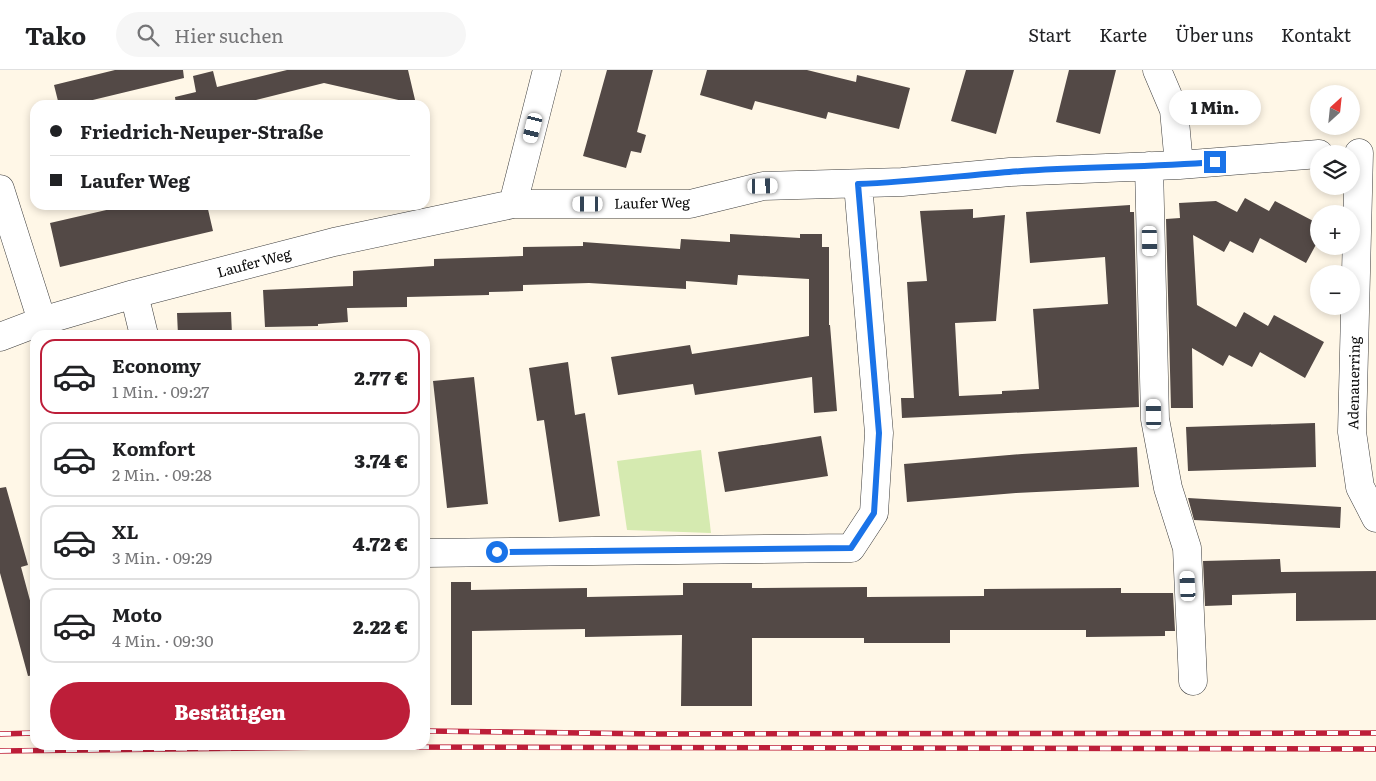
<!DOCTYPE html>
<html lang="de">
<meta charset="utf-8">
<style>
:root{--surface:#fff;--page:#f6f6f6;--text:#202124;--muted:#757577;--line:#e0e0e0;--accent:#bd1e39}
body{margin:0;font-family:Literata,serif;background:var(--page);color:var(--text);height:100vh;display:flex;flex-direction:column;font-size:19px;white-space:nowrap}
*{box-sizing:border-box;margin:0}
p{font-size:16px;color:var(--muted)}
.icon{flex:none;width:28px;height:28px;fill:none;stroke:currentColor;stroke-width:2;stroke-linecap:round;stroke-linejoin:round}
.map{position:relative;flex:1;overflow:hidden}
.side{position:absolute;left:30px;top:260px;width:400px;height:420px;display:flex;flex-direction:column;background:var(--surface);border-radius:15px;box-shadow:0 2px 8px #0003}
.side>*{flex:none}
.banner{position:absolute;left:30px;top:30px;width:400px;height:110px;border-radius:15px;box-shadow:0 2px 8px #0003;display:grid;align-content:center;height:110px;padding:0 20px;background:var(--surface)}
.needle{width:32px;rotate:27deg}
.fabs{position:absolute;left:1310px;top:15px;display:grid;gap:10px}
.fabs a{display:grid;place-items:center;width:50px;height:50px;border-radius:50%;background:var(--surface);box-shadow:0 2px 8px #0003;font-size:25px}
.end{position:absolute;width:22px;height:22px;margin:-11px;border:6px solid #1a73e8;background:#fff;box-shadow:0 0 0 2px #fff}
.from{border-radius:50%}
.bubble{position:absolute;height:35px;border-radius:18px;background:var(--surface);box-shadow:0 2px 8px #0003;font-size:16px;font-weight:800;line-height:35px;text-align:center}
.car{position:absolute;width:15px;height:30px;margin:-15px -8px;border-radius:6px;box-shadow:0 0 4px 1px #0007;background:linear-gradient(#fff 24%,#345 0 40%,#fff 0 76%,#345 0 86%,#fff 0)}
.banner b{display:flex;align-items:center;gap:18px;height:48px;font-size:19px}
.banner b+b{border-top:1px solid var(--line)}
.banner i{width:12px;height:12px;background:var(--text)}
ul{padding:9px 0 0;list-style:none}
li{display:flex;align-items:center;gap:15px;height:75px;margin:0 10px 8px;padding:0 10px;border:2px solid var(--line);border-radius:15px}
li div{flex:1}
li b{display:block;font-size:19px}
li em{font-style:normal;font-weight:800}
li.current{border-color:var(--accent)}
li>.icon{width:45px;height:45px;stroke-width:1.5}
.cta{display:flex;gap:10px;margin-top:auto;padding:10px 20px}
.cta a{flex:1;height:58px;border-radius:30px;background:var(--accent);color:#fff;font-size:20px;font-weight:800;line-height:58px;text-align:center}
header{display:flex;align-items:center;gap:30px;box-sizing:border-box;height:70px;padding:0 25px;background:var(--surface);border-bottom:1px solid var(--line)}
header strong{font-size:24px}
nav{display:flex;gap:28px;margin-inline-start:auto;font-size:18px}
.search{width:350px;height:45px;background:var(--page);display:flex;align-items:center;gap:12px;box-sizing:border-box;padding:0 18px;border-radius:28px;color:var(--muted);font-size:19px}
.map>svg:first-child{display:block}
.green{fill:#d5eab0}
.building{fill:#534946}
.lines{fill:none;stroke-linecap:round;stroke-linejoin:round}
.minor-casing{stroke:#3d3d3d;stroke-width:29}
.minor{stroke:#fff;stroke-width:28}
.rail-casing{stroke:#bd1e39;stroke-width:5.5}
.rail{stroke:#fff;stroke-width:4;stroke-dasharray:11;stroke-linecap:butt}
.route{stroke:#1a73e8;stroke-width:6}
.labels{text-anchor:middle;stroke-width:5;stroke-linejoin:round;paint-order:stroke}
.street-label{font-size:14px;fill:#0a0a0a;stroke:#fff}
</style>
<header>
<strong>Tako</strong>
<div class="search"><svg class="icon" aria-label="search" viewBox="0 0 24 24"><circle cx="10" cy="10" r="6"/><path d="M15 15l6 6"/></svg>Hier suchen</div>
<nav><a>Start</a><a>Karte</a><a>Über uns</a><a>Kontakt</a></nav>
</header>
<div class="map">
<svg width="1376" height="711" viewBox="0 0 1376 711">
<rect width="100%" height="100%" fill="#fff7e7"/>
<path class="green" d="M 701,380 L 711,463 L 627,460 L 617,391 Z"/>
<path class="building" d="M 115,0 L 183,0 L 184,8 L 72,35 L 59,35 L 54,15 Z
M 287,0 L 408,0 L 416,34 L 324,13 L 236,35 L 176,35 L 175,27 L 196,22 L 193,6 L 213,1 L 217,17 Z
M 607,0 L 653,0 L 637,62 L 646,65 L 641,83 L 631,81 L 626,98 L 583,86 Z
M 707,0 L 807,0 L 856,12 L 857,5 L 910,18 L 899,59 L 828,42 L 826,49 L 755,31 L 752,40 L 700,25 Z
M 966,0 L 1014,0 L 996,64 L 951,51 Z
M 1069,0 L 1116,0 L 1100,64 L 1056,52 Z
M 1245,128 L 1269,141 L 1275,131 L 1319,154 L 1319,169 L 1306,193 L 1260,168 L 1253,183 L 1230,171 L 1224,182 L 1193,165 L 1197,235 L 1236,257 L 1244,242 L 1268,256 L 1274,245 L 1324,272 L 1305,308 L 1260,282 L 1252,297 L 1229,285 L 1223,296 L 1192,278 L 1193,338 L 1171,338 L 1166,149 L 1180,148 L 1179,133 L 1216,131 L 1237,142 Z
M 114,135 L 207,135 L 213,161 L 60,197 L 50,153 L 115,138 Z
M 1130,135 L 1130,142 L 1134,142 L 1139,337 L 902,348 L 901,328 L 914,328 L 907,212 L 927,211 L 920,141 L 973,139 L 973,148 L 1005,145 L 996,251 L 955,253 L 959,326 L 1002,324 L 1002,321 L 1039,319 L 1033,239 L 1108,234 L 1105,187 L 1030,193 L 1026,142 Z
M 730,164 L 800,168 L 800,164 L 822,164 L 822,177 L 829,177 L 829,255 L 830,255 L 837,341 L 814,343 L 812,307 L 695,325 L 693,314 L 618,325 L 611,287 L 690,275 L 692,284 L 809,266 L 809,209 L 738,205 L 737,215 L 686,211 L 686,219 L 589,213 L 523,215 L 523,221 L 489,222 L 489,225 L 407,227 L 407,237 L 347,238 L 348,252 L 318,254 L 318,256 L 265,257 L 263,220 L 353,216 L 353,201 L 434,196 L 434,189 L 523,186 L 523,177 L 583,176 L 583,172 L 680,179 L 681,169 L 730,172 Z
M 231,242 L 232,265 L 178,265 L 177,243 Z
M 568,292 L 575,345 L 585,343 L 600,446 L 559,452 L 544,350 L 537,351 L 529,298 Z
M 474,307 L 488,434 L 447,438 L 433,311 Z
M 1315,353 L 1316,397 L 1188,401 L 1186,357 Z
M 821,366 L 828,406 L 725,422 L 718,382 Z
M 1137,377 L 1139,417 L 1016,423 L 907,432 L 904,394 L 1022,384 Z
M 6,417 L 28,495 L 21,497 L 35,549 L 35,605 L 28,606 L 0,503 L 0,418 Z
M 1188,428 L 1341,437 L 1340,458 L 1194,450 Z
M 1280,489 L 1281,502 L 1376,501 L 1376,550 L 1296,551 L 1296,523 L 1232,525 L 1232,535 L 1205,536 L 1203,491 Z
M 451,512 L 471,512 L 471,520 L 587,518 L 587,527 L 683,525 L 683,513 L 752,513 L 752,518 L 867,517 L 867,527 L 984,526 L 984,519 L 1121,518 L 1121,523 L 1173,523 L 1175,561 L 1165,561 L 1165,566 L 1086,567 L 1086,560 L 950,560 L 950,573 L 864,573 L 864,568 L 752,568 L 752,636 L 681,636 L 682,565 L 585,567 L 585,559 L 472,561 L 472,635 L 451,635 Z"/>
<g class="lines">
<defs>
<path id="minor" d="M 1157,0 L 1174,40 L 1179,95
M 1359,83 L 1352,362 L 1360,417 L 1376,448
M 1149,96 L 1155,349 L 1168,418 L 1187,478 L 1193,611
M 0,119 L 42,251
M 513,134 L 547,0
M 134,224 L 144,265
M 0,267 L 42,251 L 134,224 L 334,172 L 513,134 L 690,134 L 763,116 L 902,112 L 1010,102 L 1179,95 L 1319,84
M 425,483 L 851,478 L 874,443 L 879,363 L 858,114"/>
</defs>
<use href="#minor" class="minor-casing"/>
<use href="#minor" class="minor"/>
<defs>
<path id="rail" d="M 425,661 L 659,664 L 1376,663
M 0,664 L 35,663
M 0,681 L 331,677 L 1376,679"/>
</defs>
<use href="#rail" class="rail-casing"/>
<use href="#rail" class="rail"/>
</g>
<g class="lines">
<path class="route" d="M 497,482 L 851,478 L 874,443 L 879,363 L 858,114 C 908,112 959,106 1009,102 C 1078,96 1146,98 1215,92"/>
</g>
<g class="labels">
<g class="street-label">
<text transform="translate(652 133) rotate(-1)" y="5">Laufer Weg</text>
<text transform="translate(254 193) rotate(-15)" y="5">Laufer Weg</text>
<text transform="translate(1354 313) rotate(-89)" y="5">Adenauerring</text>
</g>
</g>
</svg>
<div class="fabs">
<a><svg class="needle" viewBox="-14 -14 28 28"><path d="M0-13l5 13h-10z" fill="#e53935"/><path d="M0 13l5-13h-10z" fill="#757577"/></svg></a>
<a><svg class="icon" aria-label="layers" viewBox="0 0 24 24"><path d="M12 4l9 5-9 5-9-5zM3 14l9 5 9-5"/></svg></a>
<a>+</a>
<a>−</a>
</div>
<i class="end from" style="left:497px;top:482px"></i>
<i class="end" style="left:1215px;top:92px"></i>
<div class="bubble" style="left:1169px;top:20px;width:92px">1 Min.</div>
<i class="car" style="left:533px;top:58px;rotate:194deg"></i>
<i class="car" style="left:763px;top:116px;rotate:89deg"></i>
<i class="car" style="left:588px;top:134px;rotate:270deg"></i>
<i class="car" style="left:1150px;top:171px;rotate:179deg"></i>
<i class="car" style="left:1154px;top:344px;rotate:359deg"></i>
<i class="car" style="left:1188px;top:516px;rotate:357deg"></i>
<div class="banner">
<b><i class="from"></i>Friedrich-Neuper-Straße</b>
<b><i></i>Laufer Weg</b>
</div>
<section class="side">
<ul>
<li class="current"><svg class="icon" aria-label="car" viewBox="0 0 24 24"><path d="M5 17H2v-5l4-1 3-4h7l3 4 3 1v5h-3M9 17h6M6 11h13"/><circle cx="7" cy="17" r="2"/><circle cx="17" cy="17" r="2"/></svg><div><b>Economy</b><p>1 Min. · 09:27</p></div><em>2.77 €</em></li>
<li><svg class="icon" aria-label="car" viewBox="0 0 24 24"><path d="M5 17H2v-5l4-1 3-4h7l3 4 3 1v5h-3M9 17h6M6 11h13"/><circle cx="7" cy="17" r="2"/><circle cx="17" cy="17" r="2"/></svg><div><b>Komfort</b><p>2 Min. · 09:28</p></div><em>3.74 €</em></li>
<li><svg class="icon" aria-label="car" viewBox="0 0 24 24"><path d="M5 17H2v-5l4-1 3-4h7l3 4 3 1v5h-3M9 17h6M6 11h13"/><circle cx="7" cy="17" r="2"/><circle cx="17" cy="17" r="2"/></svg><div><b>XL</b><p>3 Min. · 09:29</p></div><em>4.72 €</em></li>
<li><svg class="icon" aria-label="car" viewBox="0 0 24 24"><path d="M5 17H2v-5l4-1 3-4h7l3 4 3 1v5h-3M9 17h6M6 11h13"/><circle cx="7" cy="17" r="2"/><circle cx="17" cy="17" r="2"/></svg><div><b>Moto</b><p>4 Min. · 09:30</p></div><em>2.22 €</em></li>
</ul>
<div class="cta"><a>Bestätigen</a></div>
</section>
</div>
